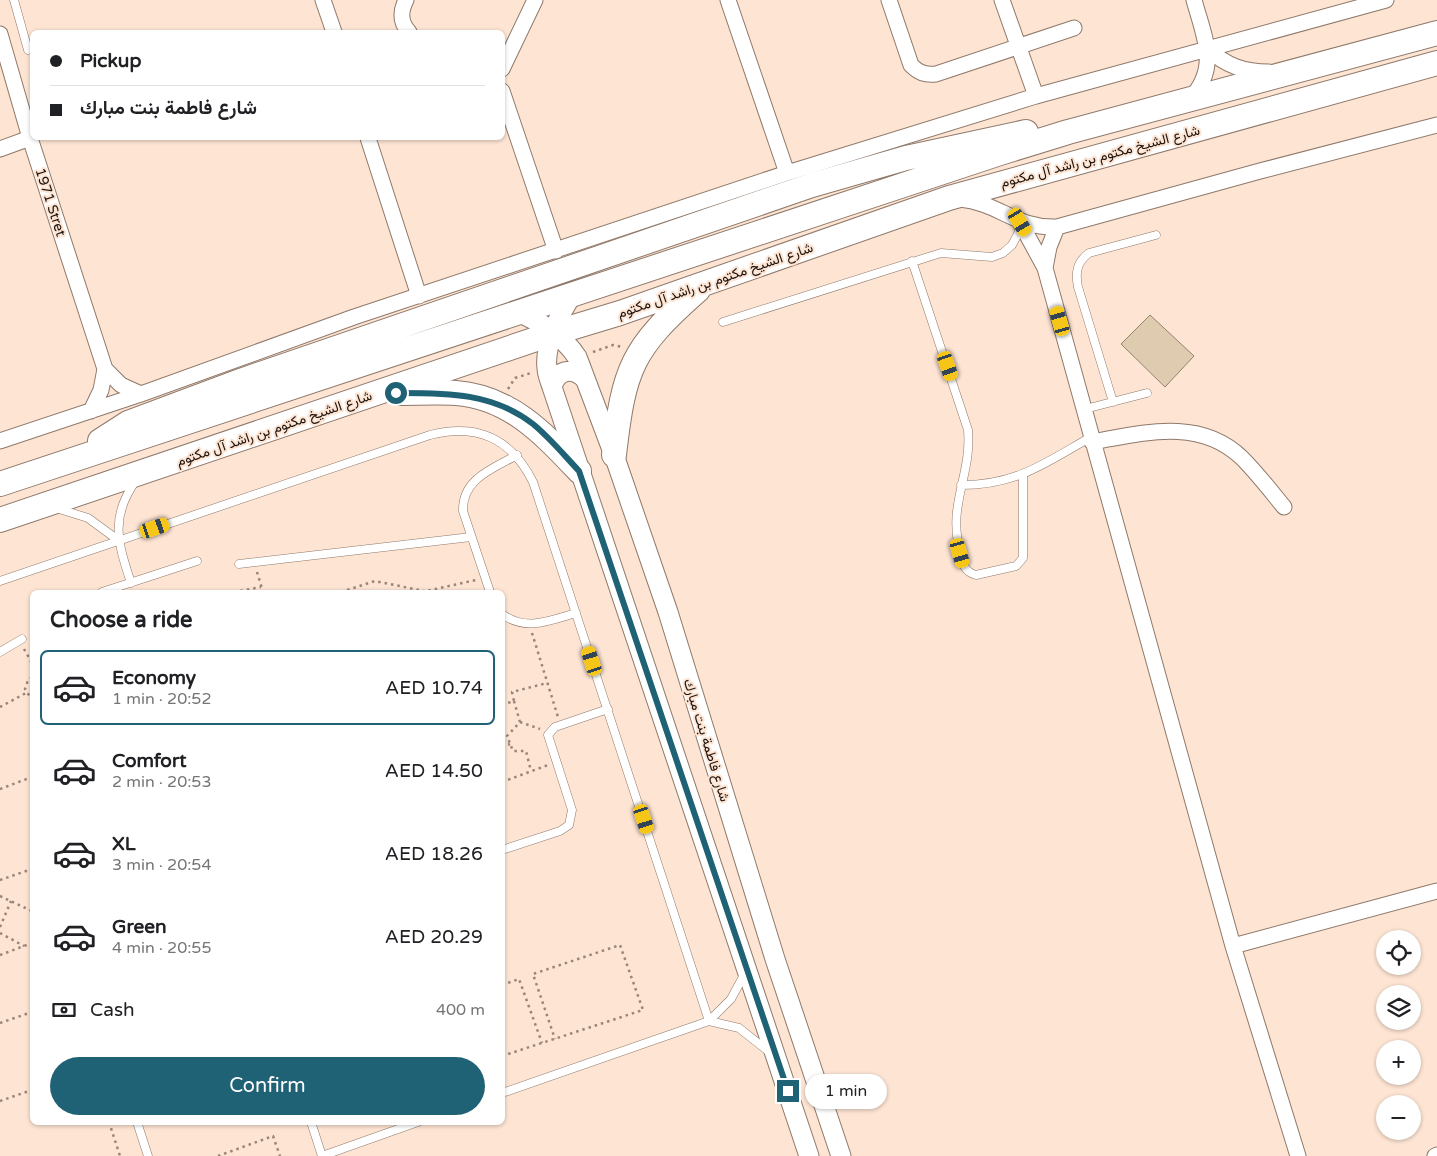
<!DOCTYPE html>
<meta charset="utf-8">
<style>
:root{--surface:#fff;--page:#f6f6f6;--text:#202124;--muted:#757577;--line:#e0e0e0;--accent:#1f6175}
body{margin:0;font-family:"Varela Round",Vazirmatn,sans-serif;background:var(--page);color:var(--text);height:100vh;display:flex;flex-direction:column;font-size:19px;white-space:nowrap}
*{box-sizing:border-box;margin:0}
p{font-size:16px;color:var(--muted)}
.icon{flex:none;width:28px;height:28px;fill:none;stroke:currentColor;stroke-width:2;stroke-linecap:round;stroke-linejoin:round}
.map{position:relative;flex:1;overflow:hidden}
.details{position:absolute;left:30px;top:590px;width:475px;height:535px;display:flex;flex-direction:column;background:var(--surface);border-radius:8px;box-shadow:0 1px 4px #0004}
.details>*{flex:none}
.top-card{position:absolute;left:30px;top:30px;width:475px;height:110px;border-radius:8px;box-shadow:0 1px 4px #0004;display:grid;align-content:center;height:110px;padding:0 20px;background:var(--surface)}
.tools{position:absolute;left:1376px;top:930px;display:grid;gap:10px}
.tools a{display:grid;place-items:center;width:45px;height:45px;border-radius:50%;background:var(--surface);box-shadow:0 1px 4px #0004;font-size:25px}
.end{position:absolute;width:22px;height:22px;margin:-11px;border:6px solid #1f6175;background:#fff;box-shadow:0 0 0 2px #fff}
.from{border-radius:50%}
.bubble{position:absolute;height:35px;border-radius:18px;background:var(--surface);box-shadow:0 1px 4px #0004;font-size:16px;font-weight:600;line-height:35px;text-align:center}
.car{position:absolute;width:15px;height:30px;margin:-15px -8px;border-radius:6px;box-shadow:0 0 4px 1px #0007;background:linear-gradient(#f5c518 24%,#345 0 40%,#f5c518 0 76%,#345 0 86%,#f5c518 0)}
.top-card b{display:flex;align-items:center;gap:18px;height:48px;font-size:19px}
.top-card b+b{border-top:1px solid var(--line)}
.top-card i{width:12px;height:12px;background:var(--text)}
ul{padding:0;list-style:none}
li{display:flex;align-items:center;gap:15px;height:75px;margin:0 10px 8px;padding:0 10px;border:2px solid transparent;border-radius:8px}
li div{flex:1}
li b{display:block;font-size:19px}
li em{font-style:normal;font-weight:600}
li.on{border-color:var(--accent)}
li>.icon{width:45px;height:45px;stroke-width:1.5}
h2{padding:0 20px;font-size:22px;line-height:60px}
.pay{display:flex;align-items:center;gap:12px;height:55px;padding:0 20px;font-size:19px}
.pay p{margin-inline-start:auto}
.primary-button{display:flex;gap:10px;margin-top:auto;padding:10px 20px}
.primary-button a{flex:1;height:58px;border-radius:30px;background:var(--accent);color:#fff;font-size:20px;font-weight:600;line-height:58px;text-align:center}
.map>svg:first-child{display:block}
.building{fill:#decbb0;stroke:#92846e}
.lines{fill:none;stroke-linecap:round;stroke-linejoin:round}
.service-casing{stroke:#8f796a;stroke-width:9}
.minor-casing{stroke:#8f796a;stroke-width:17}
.tertiary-casing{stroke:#8f796a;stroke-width:21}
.primary-casing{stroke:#8f796a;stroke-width:26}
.path{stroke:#98867a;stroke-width:2.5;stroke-dasharray:2.5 4;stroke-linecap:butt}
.service{stroke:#fff;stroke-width:8}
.minor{stroke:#fff;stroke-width:15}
.tertiary{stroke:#fff;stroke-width:19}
.primary{stroke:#fff;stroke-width:24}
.route{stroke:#1f6175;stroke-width:6}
.labels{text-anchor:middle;stroke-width:4;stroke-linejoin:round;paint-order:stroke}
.street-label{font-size:14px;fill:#1c130d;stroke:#fde4d3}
</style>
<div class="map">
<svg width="1437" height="1156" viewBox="0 0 1437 1156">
<rect width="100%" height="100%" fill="#fde4d3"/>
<path class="building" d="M 1150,315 L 1194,356 L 1165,387 L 1121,344 Z"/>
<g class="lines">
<defs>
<path id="service" d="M 14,0 L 28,50
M 912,261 L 968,430 C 972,477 946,505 961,555 C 963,565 965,572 976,575 L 1016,566 L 1023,558 L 1023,475
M 723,322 L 941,253 L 992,257 L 1003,253 L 1012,245 L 1018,234 L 1020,224
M 1113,402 L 1078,287 C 1075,272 1077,262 1089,253 L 1156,235
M 1085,409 L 1147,393
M 961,485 C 1017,485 1045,463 1091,437
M 56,508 L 88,518 L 118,540
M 239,564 L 471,537
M 0,581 L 430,435 C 477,423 511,438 533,482 L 709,1021
M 131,583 C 118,543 109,517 137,479
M 102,592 L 197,561
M 490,592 L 463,511 C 462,479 492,469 517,455
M 502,614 C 526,632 551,620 576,613
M 0,652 L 22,639
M 502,850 L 560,831 L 569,825 L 572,810 L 548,735 L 555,727 L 608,709
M 709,1021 L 739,1028 L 768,1051
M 502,1093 L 709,1021 L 731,999 L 744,975
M 137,1122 L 148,1156
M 311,1122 L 322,1156 L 418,1122"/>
<path id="minor" d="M 323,0 L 334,32
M 406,0 C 400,12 400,22 409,32
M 728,0 L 787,173
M 889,0 L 911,65 C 919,73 925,75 936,74 L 1074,28
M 1002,0 L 1036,96
M 0,34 L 30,138 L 105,369 L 121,385 L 141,394
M 1207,48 C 1226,66 1244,72 1269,72
M 502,69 L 535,0
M 502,91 L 556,251
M 1190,99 C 1220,67 1204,37 1194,0
M 368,138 L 419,296
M 0,149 L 30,138
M 960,199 C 999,203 1017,229 1057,227 L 1260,171 L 1437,125
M 1020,222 L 1045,268 L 1233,946 L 1298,1156
M 1045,268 L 1049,247 L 1057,227
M 91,411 L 101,390 L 105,369
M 0,441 L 141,394 L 354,317 L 787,173 L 1036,96 L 1386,0
M 1092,442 C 1143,433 1200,417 1242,458 C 1257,473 1270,490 1284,507
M 1233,946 L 1437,891
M 1435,1156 L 1437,1155"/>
<path id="tertiary" d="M 573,294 C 560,312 544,346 547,368 C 547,374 550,381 552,387 L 809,1156
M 518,312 C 541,322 563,336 577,357 L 614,455 L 668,612 L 775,959 L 841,1156
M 552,387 C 557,370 572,366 585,379"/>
<path id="primary" d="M 398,393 C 417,393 437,392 456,393 C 510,397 544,434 579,471
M 100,441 L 128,423 L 243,380 L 812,185 L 906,158 L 1026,132
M 614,455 C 624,368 631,349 698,290
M 0,484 L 1000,153 L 1068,132 L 1437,33
M 0,520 L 554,333 L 620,313 L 949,198 L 1437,63"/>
</defs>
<use href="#service" class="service-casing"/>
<use href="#minor" class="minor-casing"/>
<use href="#tertiary" class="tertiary-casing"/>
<use href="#primary" class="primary-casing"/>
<path class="path" d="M 593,352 L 613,345 L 623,347
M 508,389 L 515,378 L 531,373
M 257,572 L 263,592
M 234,592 L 261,587
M 341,592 L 375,581 L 424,591
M 422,592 L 476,580
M 532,633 L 558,717
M 24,649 L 32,663
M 32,677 L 28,680 L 25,689 L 32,700
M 514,701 L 520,722 L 507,736 L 513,751 L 526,751 L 531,771
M 502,705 L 514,701 L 512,692 L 547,683
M 0,707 L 26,693
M 520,722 L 540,729
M 502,747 L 510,744
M 502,782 L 548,765
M 0,789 L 32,777
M 0,880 L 32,869
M 0,896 L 32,911
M 0,927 L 11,901
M 0,933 L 24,946
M 0,955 L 32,943
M 502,985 L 519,979 L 542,1043
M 0,1023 L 32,1012
M 502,1056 L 643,1010 L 620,945 L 533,974 L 555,1039
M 0,1101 L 32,1090
M 109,1122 L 120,1156
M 218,1156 L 273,1136 L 280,1156"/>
<use href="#service" class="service"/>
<use href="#minor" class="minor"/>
<use href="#tertiary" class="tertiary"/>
<use href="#primary" class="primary"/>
</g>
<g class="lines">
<path class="route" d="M 396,393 C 445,393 492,392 533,424 C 550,438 564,455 579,471 L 788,1091"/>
</g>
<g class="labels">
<g class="street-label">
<text transform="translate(1100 156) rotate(-15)" y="5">شارع الشيخ مكتوم بن راشد آل مكتوم</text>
<text transform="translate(51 202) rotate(72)" y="5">1971 Stret</text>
<text transform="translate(715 280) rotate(-19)" y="5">شارع الشيخ مكتوم بن راشد آل مكتوم</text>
<text transform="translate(274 428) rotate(-19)" y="5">شارع الشيخ مكتوم بن راشد آل مكتوم</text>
<text transform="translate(707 740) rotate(73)" y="5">شارع فاطمة بنت مبارك</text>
</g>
</g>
</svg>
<div class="tools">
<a><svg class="icon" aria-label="locate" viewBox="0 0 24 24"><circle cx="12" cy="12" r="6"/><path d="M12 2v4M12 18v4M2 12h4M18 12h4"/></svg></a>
<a><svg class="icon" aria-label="layers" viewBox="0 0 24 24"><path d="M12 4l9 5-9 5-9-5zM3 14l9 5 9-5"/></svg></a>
<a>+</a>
<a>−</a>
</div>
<i class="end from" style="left:396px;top:393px"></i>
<i class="end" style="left:788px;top:1091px"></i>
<div class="bubble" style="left:805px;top:1074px;width:82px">1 min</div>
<i class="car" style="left:1020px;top:222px;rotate:149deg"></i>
<i class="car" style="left:1060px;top:321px;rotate:344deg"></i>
<i class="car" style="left:948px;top:366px;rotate:161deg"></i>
<i class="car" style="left:155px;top:528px;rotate:71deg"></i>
<i class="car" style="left:960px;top:553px;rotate:164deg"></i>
<i class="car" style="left:592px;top:661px;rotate:342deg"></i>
<i class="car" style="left:644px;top:819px;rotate:162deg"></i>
<div class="top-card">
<b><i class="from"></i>Pickup</b>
<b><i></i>شارع فاطمة بنت مبارك</b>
</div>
<section class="details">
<h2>Choose a ride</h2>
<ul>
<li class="on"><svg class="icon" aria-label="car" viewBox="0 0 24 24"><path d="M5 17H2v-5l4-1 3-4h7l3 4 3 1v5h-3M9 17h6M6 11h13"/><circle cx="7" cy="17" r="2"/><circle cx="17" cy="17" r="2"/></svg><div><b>Economy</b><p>1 min · 20:52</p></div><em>AED 10.74</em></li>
<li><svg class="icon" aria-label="car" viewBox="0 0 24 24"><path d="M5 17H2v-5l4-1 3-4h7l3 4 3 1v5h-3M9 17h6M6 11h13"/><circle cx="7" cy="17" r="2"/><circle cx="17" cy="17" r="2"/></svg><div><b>Comfort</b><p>2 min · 20:53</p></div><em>AED 14.50</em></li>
<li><svg class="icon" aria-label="car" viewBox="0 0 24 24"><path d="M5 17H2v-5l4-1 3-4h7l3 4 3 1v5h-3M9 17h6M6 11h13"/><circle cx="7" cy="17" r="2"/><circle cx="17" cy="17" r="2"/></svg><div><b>XL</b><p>3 min · 20:54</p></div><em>AED 18.26</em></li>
<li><svg class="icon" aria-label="car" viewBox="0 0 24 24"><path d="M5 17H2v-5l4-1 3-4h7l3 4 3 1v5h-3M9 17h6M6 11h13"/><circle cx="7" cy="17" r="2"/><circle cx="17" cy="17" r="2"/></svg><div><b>Green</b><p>4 min · 20:55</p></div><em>AED 20.29</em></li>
</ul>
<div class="pay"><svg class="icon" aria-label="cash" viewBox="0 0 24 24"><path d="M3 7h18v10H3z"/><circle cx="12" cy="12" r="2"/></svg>Cash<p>400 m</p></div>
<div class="primary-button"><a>Confirm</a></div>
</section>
</div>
